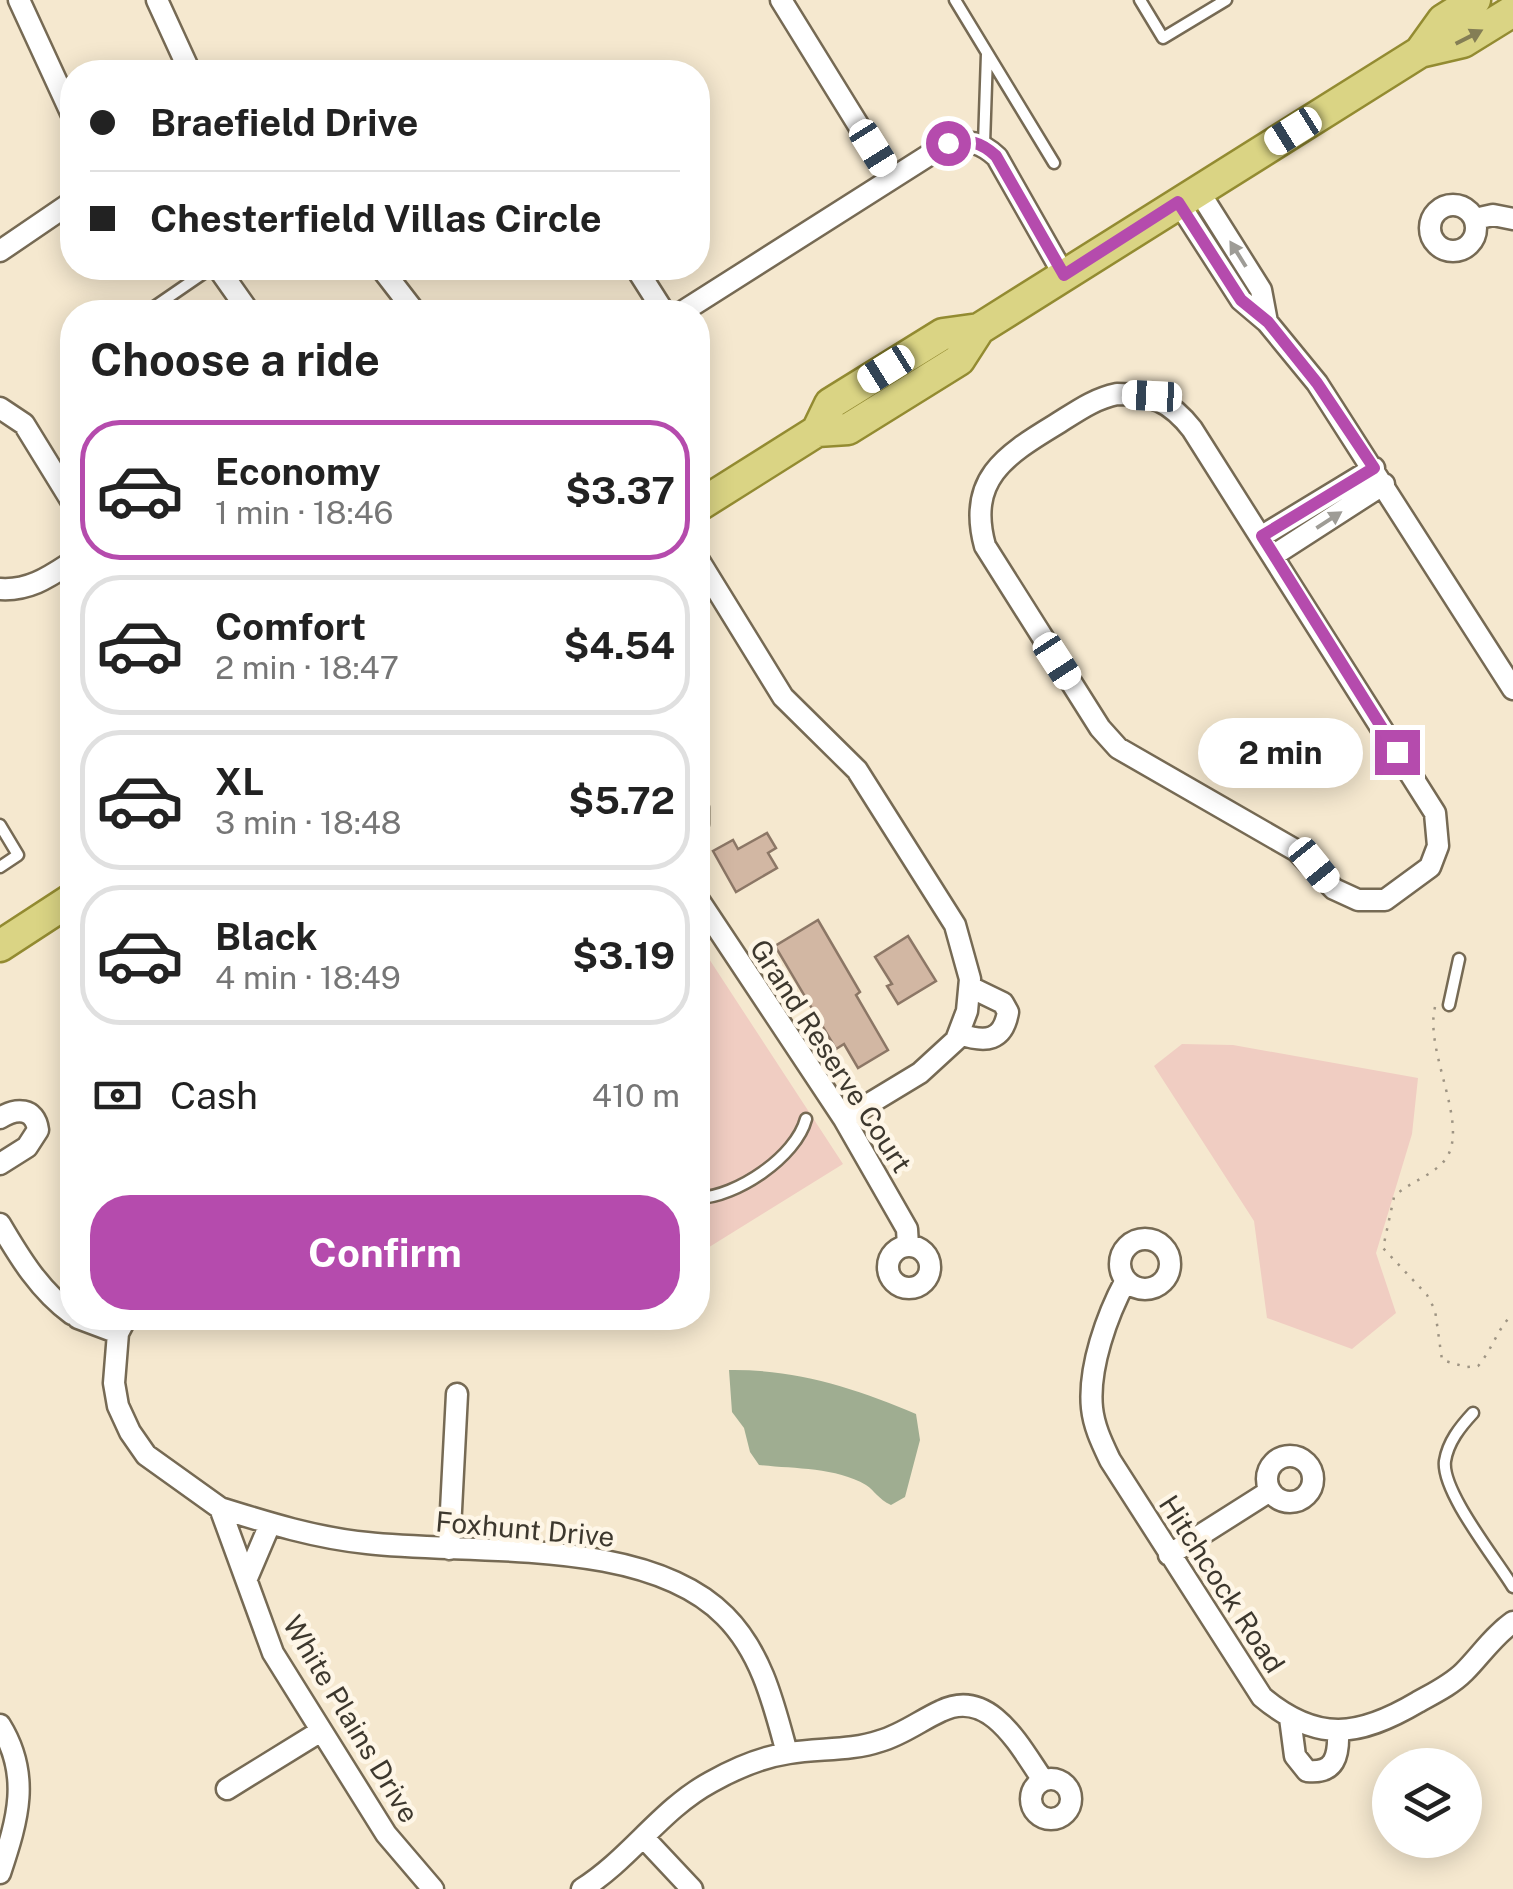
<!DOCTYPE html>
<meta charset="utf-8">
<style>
:root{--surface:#fff;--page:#f2f2f2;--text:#222;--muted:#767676;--line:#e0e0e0;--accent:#b54bad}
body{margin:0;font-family:"Public Sans",sans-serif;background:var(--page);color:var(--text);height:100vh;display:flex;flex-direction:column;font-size:38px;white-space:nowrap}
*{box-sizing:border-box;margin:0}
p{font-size:32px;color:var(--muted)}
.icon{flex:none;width:55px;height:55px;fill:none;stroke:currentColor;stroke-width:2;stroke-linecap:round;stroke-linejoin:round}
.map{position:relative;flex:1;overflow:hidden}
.sheet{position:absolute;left:60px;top:300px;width:650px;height:1030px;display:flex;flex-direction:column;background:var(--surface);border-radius:40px;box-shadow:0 5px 25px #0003}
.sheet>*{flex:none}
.guide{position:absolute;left:60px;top:60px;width:650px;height:220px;border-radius:40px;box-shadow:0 5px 25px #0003;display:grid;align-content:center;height:220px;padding:0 30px;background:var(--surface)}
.fabs{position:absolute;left:1372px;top:1748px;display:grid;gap:20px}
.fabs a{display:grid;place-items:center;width:110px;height:110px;border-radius:50%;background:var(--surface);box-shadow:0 5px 25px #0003;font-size:50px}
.end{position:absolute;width:45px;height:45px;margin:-22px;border:12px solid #b54bad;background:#fff;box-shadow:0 0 0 5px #fff}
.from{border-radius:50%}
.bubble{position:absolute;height:70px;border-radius:35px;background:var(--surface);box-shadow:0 5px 25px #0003;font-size:32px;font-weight:700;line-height:70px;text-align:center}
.car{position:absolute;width:30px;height:60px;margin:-30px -15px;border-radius:12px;box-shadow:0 0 8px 2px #0007;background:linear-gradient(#fff 24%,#345 0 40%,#fff 0 76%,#345 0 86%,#fff 0)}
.guide b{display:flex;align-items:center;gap:35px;height:95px;font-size:38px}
.guide b+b{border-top:2px solid var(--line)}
.guide i{width:25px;height:25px;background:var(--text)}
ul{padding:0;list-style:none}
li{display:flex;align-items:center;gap:30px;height:140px;margin:0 20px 15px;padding:0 10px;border:5px solid var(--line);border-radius:40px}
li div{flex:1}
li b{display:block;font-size:38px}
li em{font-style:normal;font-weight:700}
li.on{border-color:var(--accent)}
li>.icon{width:90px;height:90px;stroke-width:1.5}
h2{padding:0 30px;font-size:45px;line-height:120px}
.pay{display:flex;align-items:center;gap:25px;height:110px;padding:0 30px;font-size:38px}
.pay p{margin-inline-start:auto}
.primary-button{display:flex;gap:20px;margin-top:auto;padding:20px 30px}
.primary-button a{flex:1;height:115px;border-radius:40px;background:var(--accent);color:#fff;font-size:40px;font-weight:700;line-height:115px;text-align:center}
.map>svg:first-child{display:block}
.green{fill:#f0cdc2}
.water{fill:#9fad91}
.building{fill:#d2b7a3;stroke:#8c7766;stroke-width:2.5}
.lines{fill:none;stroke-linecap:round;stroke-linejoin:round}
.lane-casing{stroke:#766a54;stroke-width:15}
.street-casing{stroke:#766a54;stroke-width:25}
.primary-casing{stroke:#938b31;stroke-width:35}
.path{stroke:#9e9483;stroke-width:2.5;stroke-dasharray:2.5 8;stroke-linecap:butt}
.lane{stroke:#fff;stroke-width:10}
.street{stroke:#fff;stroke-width:20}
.primary{stroke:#dad484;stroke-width:30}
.oneway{fill:#847e55}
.oneway2{fill:#9e9c96}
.route{stroke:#b54bad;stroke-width:12}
.labels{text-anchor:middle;stroke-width:9;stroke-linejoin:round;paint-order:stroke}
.street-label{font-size:28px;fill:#3d382e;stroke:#fef6e7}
</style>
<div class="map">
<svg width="1513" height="1889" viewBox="0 0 1513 1889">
<rect width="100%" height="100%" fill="#f5e8cf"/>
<path class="green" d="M 698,942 L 843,1164 L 698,1254 Z
M 1182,1044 L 1233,1045 L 1418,1078 L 1412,1134 L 1376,1253 L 1396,1313 L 1352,1349 L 1267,1318 L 1254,1221 L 1154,1066 Z"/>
<path class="water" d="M 729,1370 C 795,1369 856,1388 916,1414 L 920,1440 L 905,1497 L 891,1505 C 878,1499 875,1491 866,1485 C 835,1467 793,1469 759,1465 L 750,1452 L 744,1428 L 732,1412 Z"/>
<path class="building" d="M 767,833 L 776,848 L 768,853 L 777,868 L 736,892 L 713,851 L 733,840 L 738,849 Z
M 818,920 L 860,992 L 856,995 L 888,1050 L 858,1068 L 844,1044 L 836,1049 L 775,946 Z
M 908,936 L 936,981 L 898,1004 L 887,986 L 892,984 L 875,957 Z"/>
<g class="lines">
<defs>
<path id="lane" d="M 955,0 L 1054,163
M 1140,0 L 1163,38 L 1226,0
M 984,144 L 987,54
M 147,312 L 211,268
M 0,825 L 18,855 L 0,867
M 1449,1005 L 1459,959
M 698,1198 C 736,1197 796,1157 806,1119
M 1473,1413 C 1460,1427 1448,1442 1445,1461 C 1441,1491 1496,1559 1513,1587"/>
<path id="street" d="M 19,0 L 72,115
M 157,0 L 190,72
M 781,0 L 891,178
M 1198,190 L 1261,290 L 1267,322
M 1178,202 L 1241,300 L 1267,322 L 1317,383 L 1513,689
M1430 228a23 23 0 1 1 46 0a23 23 0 1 1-46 0Z
M 1475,219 L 1493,215 L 1513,219
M 0,251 L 72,202
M 218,268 L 249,312
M 381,268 L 415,312
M 636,268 L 664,312
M 682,312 L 948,143 C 969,140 981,142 997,157 L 1064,275
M 1117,394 C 1152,394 1170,401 1192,429 L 1435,813 L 1438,846 L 1430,867 L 1385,900 L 1358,900 L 1334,889 L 1297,851 L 1118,748 L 1100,728 L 985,546 C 967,480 1004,456 1055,425 C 1076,412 1093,399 1117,394 Z
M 0,408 L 24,424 L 72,502
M 1262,536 L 1374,468
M 1274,555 L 1384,484
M 698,559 L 783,697 L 857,770 L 955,925 L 970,979 L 967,1011 L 956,1040 L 920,1073 L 844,1119
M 0,589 C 29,591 49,577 72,562
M 698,808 L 698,824
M 698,899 L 844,1119 L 907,1229 L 908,1246
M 960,1034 C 986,1043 1003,1041 1008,1012 L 1003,1003 L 970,987
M 0,1118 C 16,1108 35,1107 38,1130 L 27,1147 L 0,1164
M 0,1224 C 20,1258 40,1291 72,1314
M1120 1264a25 25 0 1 1 50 0a25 25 0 1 1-50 0Z
M888 1267a21 21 0 1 1 42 0a21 21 0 1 1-42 0Z
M 1126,1280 C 1107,1315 1088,1368 1092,1408 C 1094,1427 1102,1443 1110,1460 L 1262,1697 C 1317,1743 1359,1737 1418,1702 C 1434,1693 1451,1685 1464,1672 C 1481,1655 1493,1636 1513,1622
M 78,1318 L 118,1333
M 126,1318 L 118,1333 L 114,1383 L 118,1406 L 130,1432 L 146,1455 L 220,1508 L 273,1653 L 386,1834 L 433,1889
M1267 1479a23 23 0 1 1 46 0a23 23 0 1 1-46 0Z
M 220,1508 C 268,1523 316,1538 367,1543 C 472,1555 646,1536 725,1616 C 762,1653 774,1705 787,1753
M 449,1549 L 457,1394
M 1169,1555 L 1270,1491
M 247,1578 L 270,1524
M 1290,1718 L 1295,1756 L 1307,1771 C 1335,1774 1339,1756 1338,1732
M 0,1725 C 31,1775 18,1819 0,1873
M1031 1799a20 20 0 1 1 40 0a20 20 0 1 1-40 0Z
M 227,1789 L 321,1731
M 645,1839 L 692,1889
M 582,1889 C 630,1859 661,1809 711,1782 C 734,1769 762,1757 789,1753 C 819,1748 851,1751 880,1741 C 902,1735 921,1720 941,1711 C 990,1687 1020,1747 1043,1780"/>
<path id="primary" d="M 1420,52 L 1443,20 L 1475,0
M 817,431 L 830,404 L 943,334 L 979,329 L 1420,52 L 1463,42 L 1513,11
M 698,506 L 817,431 L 848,429 L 959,360 L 979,329
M 0,946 L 72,899"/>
</defs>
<use href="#lane" class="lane-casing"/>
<use href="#street" class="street-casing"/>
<use href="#primary" class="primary-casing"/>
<path class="path" d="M 1435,1007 C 1424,1053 1471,1126 1445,1160 C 1431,1177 1408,1182 1394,1197 L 1383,1248 L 1427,1295 L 1435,1310 L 1442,1360 L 1466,1367 L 1478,1366 C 1492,1350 1498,1327 1513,1314"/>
<use href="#lane" class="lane"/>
<use href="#street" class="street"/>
<use href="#primary" class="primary"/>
</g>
<defs><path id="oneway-solid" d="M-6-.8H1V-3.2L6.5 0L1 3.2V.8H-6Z" transform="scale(2.5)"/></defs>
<use class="oneway" href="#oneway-solid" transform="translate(1469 37) rotate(-27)"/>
<g class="oneway2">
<use href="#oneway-solid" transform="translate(1238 254) rotate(-122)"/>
<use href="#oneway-solid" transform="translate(1329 520) rotate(-33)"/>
</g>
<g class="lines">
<path class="route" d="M 948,143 C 969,139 981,142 996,156 L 1064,275 L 1178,202 L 1241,300 L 1268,322 L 1317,383 L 1374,468 L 1262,536 L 1397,752"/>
</g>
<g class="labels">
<g class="street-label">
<text transform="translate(831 1056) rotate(57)" y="10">Grand Reserve Court</text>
<text transform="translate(525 1529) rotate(5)" y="10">Foxhunt Drive</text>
<text transform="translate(1222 1584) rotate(57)" y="10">Hitchcock Road</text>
<text transform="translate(351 1719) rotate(59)" y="10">White Plains Drive</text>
</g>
</g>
</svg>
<div class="fabs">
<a><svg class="icon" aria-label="layers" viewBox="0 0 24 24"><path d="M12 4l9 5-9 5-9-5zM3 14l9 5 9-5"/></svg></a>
</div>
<i class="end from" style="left:948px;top:143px"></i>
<i class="end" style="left:1397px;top:752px"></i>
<div class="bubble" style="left:1198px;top:718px;width:165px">2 min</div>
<i class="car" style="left:1293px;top:131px;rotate:238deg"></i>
<i class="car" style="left:873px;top:148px;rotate:148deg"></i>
<i class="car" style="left:886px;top:369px;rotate:238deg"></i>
<i class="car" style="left:1152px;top:396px;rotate:273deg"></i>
<i class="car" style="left:1057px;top:661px;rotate:147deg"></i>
<i class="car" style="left:1314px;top:865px;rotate:141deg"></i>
<div class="guide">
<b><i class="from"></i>Braefield Drive</b>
<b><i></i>Chesterfield Villas Circle</b>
</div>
<section class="sheet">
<h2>Choose a ride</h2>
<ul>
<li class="on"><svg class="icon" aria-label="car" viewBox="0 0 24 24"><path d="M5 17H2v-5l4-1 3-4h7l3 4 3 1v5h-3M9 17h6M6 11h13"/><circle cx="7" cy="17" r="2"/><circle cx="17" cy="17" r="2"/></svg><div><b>Economy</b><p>1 min · 18:46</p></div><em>$3.37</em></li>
<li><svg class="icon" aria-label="car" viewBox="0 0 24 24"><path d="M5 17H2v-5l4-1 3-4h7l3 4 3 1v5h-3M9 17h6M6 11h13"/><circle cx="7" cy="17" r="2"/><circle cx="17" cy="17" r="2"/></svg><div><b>Comfort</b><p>2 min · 18:47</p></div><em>$4.54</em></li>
<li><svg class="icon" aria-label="car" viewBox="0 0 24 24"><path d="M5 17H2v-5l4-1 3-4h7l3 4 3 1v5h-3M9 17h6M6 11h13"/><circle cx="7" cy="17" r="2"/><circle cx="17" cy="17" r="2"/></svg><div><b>XL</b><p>3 min · 18:48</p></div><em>$5.72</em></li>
<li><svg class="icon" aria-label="car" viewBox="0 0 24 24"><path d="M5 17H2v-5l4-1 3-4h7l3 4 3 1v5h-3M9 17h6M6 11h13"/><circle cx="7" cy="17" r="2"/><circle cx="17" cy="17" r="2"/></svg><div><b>Black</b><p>4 min · 18:49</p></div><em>$3.19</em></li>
</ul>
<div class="pay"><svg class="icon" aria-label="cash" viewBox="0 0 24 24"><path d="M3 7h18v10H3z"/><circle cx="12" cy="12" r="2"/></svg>Cash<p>410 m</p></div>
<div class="primary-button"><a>Confirm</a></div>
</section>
</div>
